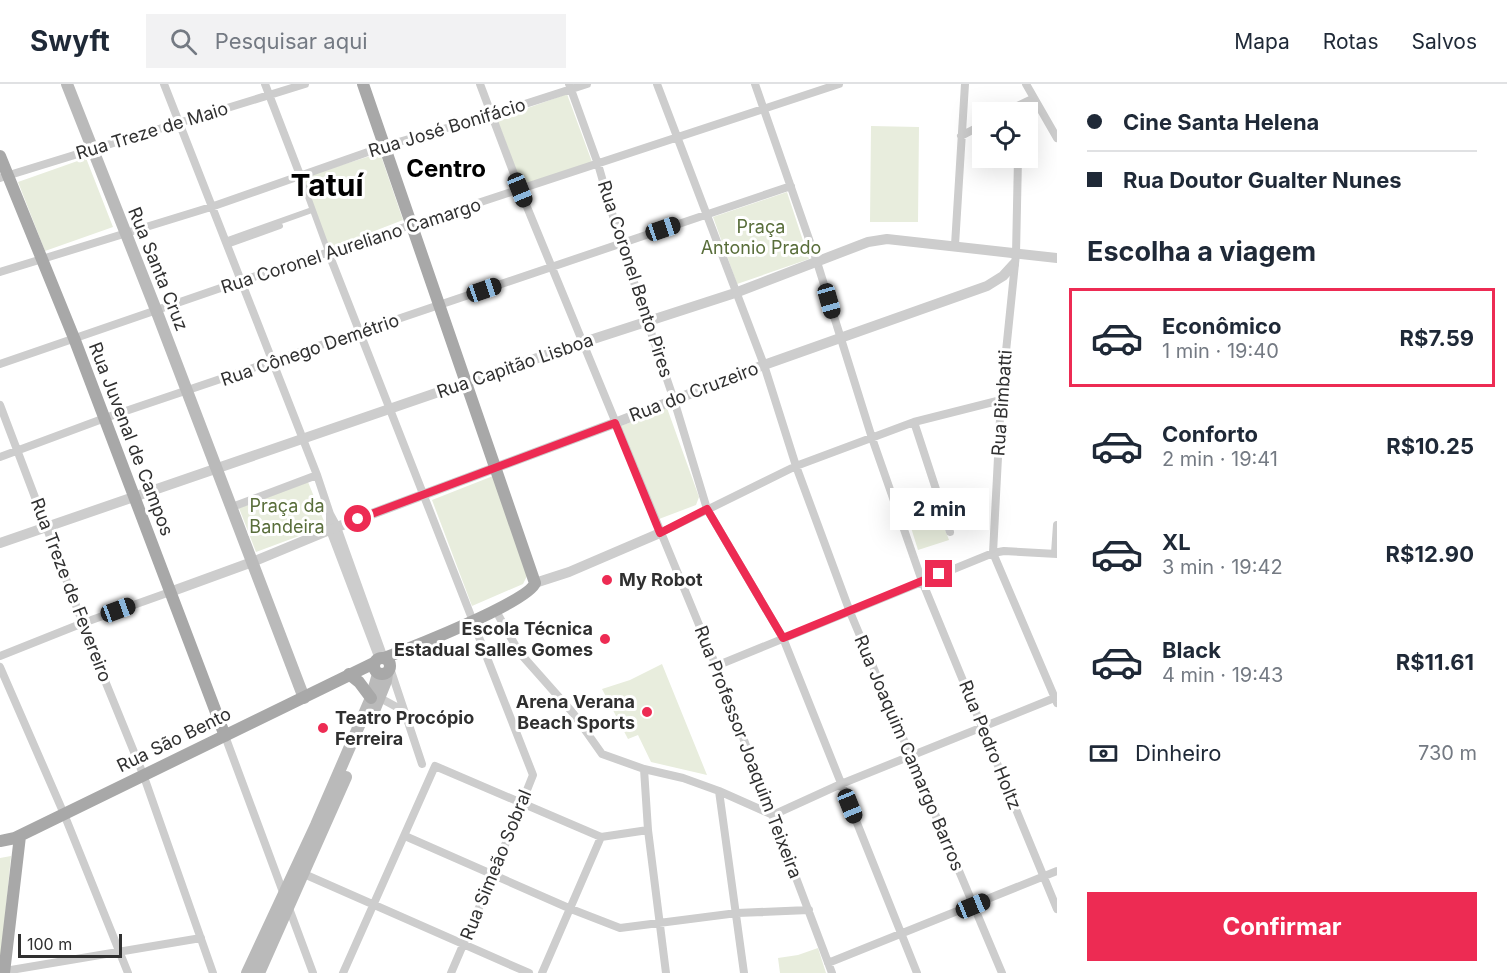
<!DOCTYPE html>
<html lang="pt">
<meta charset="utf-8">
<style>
:root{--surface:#fff;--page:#f2f2f3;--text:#1f2937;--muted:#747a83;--line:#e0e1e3;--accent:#ed2b53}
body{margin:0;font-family:Inter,sans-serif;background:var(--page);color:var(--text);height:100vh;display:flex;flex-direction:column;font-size:22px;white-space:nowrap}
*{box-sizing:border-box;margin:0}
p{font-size:20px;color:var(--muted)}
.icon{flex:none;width:33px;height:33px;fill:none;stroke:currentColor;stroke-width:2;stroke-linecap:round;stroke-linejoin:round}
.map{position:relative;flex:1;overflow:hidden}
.side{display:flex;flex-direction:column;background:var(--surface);width:450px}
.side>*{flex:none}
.banner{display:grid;align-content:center;height:132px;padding:0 30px;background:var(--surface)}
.tools{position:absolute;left:972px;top:18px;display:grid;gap:12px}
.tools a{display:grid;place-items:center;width:66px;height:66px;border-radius:0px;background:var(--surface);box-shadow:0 6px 24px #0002;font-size:30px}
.scale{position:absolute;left:18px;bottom:15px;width:104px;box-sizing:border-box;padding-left:6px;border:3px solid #303030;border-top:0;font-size:16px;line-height:21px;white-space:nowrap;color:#303030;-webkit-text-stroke:4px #fff;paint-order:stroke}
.end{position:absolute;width:27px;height:27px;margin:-14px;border:8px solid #ed2b53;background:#fff;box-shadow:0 0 0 3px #fff}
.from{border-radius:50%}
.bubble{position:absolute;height:42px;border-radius:0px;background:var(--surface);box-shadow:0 6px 24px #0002;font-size:20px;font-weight:700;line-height:42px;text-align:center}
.car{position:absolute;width:18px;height:36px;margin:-18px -9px;border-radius:8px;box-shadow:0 0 4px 2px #0007;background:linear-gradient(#222 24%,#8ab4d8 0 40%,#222 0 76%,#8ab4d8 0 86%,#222 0)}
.banner b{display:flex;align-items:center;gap:21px;height:57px;font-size:22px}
.banner b+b{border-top:2px solid var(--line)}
.banner i{width:15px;height:15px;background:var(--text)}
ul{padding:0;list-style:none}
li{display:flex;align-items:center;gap:18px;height:99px;margin:0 12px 9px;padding:0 18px;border:3px solid transparent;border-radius:0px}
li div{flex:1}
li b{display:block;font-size:22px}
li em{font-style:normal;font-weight:700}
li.on{border-color:var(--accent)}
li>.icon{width:54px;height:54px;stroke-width:1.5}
h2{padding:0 30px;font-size:27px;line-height:72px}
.pay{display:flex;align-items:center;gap:15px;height:66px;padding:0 30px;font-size:22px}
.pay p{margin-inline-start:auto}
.primary-button{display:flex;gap:12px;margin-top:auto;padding:12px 30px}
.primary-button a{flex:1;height:69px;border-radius:0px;background:var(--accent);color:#fff;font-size:24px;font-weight:700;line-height:69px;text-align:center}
header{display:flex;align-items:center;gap:36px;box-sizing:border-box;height:84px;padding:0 30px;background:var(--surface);border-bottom:2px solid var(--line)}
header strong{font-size:28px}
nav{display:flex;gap:33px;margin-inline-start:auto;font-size:21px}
.search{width:420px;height:54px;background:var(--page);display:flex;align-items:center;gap:15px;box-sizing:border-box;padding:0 21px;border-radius:0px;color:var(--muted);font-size:22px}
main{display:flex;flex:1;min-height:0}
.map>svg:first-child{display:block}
.green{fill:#e8eddd}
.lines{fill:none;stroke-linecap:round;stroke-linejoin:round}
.pedestrian{stroke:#cdcdcd;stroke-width:6}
.minor{stroke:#cdcdcd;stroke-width:8}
.tertiary{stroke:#cdcdcd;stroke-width:10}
.secondary{stroke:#bababa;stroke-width:12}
.primary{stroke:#a8a8a8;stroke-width:12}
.route{stroke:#ed2b53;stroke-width:8}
.poi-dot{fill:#ed2b53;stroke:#fff;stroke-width:2}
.labels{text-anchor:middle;stroke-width:6;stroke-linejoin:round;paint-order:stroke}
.street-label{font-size:18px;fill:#303030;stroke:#fff}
.park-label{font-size:18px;fill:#596e3b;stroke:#fff}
.poi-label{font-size:18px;font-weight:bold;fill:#303030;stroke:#fff;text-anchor:start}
.district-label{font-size:24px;font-weight:bold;fill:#000;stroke:#fff}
.town-label{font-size:30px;font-weight:bold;fill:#000;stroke:#fff}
</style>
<header>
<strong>Swyft</strong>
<div class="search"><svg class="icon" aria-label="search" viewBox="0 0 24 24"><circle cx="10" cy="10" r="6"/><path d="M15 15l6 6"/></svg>Pesquisar aqui</div>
<nav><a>Mapa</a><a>Rotas</a><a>Salvos</a></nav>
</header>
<main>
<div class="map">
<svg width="1057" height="889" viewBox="0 0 1057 889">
<rect width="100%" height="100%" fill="#fff"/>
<path class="green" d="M 567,10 L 592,78 L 522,102 L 497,35 Z
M 871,42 L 919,43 L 918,138 L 870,138 Z
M 380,69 L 403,136 L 328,165 L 303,93 Z
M 86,74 L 113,143 L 45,167 L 18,98 Z
M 787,108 L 809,175 L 737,200 L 713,133 Z
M 667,324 L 699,413 L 696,421 L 659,435 L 621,342 Z
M 493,392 L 527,492 L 523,500 L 472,522 L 432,416 Z
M 308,398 L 326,442 L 256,468 L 239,424 Z
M 937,424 L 949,456 L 918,466 L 908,434 Z
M 662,580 L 707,691 L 651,678 L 638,651 L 628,655 L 602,605 L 630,596 Z
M 11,772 L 0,886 L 0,888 L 0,774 Z
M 818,864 L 826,889 L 780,889 L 778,874 L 798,871 Z"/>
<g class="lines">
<path class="pedestrian" d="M 300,91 L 329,170
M 225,157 L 312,126
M 227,161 L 280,142"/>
<path class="minor" d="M 164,0 L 317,391 L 330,430 L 337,443 L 384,574
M 265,0 L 300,91
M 480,0 L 520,106 L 716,582 L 832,889
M 569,0 L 598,80 L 621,160 L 674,316 L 707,425 L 783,554 L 917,889
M 657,0 L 764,281 L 796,382 L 850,528 L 1002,889
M 755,0 L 817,178 L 872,354 L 922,497 L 1057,825
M 1026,0 L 1057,54
M 1005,28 L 1034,14
M 961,52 L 982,41
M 1018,74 L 1016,170 L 1001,316 L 993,469 L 1057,619
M 0,94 L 305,0
M 955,161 L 965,0
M 329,170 L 471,532
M 0,188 L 211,123 L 385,62 L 491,31 L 587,0
M 0,280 L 241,197 L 839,0
M 0,321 L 99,582 L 143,690 L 213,889
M 914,338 L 950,448
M 0,373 L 105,334 L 791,102
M 232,423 L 317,391
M 330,430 L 330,446 L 379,575
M 899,432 L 940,418
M 660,449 L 796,382 L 914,338 L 1001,316
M 1055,469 L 1057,441
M 496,527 L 519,568 L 573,629 L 602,670 L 644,685 L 683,694 L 719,707 L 773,731 L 841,700 L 1057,613
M 0,572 L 83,539 L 170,508
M 716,582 L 993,469 L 1004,467 L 1057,470
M 0,583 L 64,730 L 128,889
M 390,584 L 422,680
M 375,614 L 380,614 L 404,627
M 225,652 L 313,889
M 644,685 L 648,746 L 666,889
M 719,707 L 744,889
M 405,752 L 571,825 L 620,844 L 737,829 L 809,826
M 601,753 L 648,746
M 304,790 L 529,889
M 828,879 L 1057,787
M 5,887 L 201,854
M 343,889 L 435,682 L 601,753
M 451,889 L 493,791 L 533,691 L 473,538
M 542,889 L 601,753"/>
<path class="tertiary" d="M 0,459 L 584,258 L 735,209 L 868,158 L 887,155 L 1057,174
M 535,499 L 569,488 L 660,449
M 170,508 L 255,477 L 337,443 L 615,339 L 764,281 L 987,202 L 1003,192 L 1014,180"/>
<path class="secondary" d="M 67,0 L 158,231 L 304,614
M 374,627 L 386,597 L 387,590
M 247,889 L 316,741 L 371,614 L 378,590
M 259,889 L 346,693"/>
<path class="primary" d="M 363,0 L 535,499
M 0,72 L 74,254 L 225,652
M374 582a8 8 0 1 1 16 0a8 8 0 1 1-16 0Z
M 384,574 C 408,565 529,518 535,499
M 349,590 L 359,598 L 371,614
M 0,757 L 15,754 L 374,579
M 4,889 L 20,752"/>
</g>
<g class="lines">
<path class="route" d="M 358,435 L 615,339 L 660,449 L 707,425 L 783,554 L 939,490"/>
</g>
<g class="poi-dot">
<circle cx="607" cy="496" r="6"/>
<circle cx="605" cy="555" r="6"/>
<circle cx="647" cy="628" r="6"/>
<circle cx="323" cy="644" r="6"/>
</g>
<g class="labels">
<g class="street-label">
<text transform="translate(447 44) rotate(-17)" y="6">Rua José Bonifácio</text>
<text transform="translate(152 47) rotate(-17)" y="6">Rua Treze de Maio</text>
<text transform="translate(351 162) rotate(-18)" y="6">Rua Coronel Aureliano Camargo</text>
<text transform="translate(158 185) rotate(68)" y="6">Rua Santa Cruz</text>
<text transform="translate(635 195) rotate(72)" y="6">Rua Coronel Bento Pires</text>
<text transform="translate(310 266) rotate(-19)" y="6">Rua Cônego Demétrio</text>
<text transform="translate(515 282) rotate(-19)" y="6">Rua Capitão Lisboa</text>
<text transform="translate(694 308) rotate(-21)" y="6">Rua do Cruzeiro</text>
<text transform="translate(1002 319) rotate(-86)" y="6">Rua Bimbatti</text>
<text transform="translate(131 355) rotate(69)" y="6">Rua Juvenal de Campos</text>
<text transform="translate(71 506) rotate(69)" y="6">Rua Treze de Fevereiro</text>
<text transform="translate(174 656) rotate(-26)" y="6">Rua São Bento</text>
<text transform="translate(990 661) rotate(68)" y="6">Rua Pedro Holtz</text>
<text transform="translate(748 668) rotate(69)" y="6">Rua Professor Joaquim Teixeira</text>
<text transform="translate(909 669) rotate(67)" y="6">Rua Joaquim Camargo Barros</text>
<text transform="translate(496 781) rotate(-68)" y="6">Rua Simeão Sobral</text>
</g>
<g class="park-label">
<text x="761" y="149">Praça<tspan x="761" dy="21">Antonio Prado</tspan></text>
<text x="287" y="428">Praça da<tspan x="287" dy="21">Bandeira</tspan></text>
</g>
<g class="poi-label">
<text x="619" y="502">My Robot</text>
<text x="593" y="551" text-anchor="end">Escola Técnica<tspan x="593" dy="21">Estadual Salles Gomes</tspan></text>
<text x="635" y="624" text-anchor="end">Arena Verana<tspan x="635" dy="21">Beach Sports</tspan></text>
<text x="335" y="640">Teatro Procópio<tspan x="335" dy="21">Ferreira</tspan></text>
</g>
<g class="district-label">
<text x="446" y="93">Centro</text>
</g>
<g class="town-label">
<text x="327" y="112">Tatuí</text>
</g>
</g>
</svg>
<div class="tools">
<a><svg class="icon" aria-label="locate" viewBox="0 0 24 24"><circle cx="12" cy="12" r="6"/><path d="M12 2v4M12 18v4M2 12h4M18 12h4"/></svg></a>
</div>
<div class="scale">100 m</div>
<i class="end from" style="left:358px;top:435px"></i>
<i class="end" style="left:939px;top:490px"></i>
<div class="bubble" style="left:890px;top:404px;width:99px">2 min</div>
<i class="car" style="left:520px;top:106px;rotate:158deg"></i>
<i class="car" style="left:663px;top:145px;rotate:71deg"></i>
<i class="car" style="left:484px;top:206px;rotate:71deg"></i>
<i class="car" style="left:829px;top:217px;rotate:164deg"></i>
<i class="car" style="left:118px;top:526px;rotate:70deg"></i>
<i class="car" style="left:850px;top:722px;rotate:158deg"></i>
<i class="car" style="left:973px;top:822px;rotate:68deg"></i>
</div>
<section class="side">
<div class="banner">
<b><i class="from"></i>Cine Santa Helena</b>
<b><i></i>Rua Doutor Gualter Nunes</b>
</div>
<h2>Escolha a viagem</h2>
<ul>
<li class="on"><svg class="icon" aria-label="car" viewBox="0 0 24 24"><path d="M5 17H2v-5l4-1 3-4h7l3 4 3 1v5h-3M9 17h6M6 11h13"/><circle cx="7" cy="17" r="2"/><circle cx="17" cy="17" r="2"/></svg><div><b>Econômico</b><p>1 min · 19:40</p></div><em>R$7.59</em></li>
<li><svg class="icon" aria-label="car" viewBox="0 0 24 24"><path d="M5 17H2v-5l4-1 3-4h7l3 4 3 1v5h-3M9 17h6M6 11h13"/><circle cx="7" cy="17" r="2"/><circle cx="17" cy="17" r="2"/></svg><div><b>Conforto</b><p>2 min · 19:41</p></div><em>R$10.25</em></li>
<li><svg class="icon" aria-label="car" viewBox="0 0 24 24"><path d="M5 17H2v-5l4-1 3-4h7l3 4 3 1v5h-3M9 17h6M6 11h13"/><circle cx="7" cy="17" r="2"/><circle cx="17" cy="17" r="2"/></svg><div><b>XL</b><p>3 min · 19:42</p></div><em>R$12.90</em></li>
<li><svg class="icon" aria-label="car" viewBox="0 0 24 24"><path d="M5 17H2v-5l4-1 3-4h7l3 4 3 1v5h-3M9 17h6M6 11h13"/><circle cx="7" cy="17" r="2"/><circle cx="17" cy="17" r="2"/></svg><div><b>Black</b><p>4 min · 19:43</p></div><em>R$11.61</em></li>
</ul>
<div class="pay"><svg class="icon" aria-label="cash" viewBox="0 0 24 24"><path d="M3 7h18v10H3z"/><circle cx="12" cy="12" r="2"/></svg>Dinheiro<p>730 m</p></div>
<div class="primary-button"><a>Confirmar</a></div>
</section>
</main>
